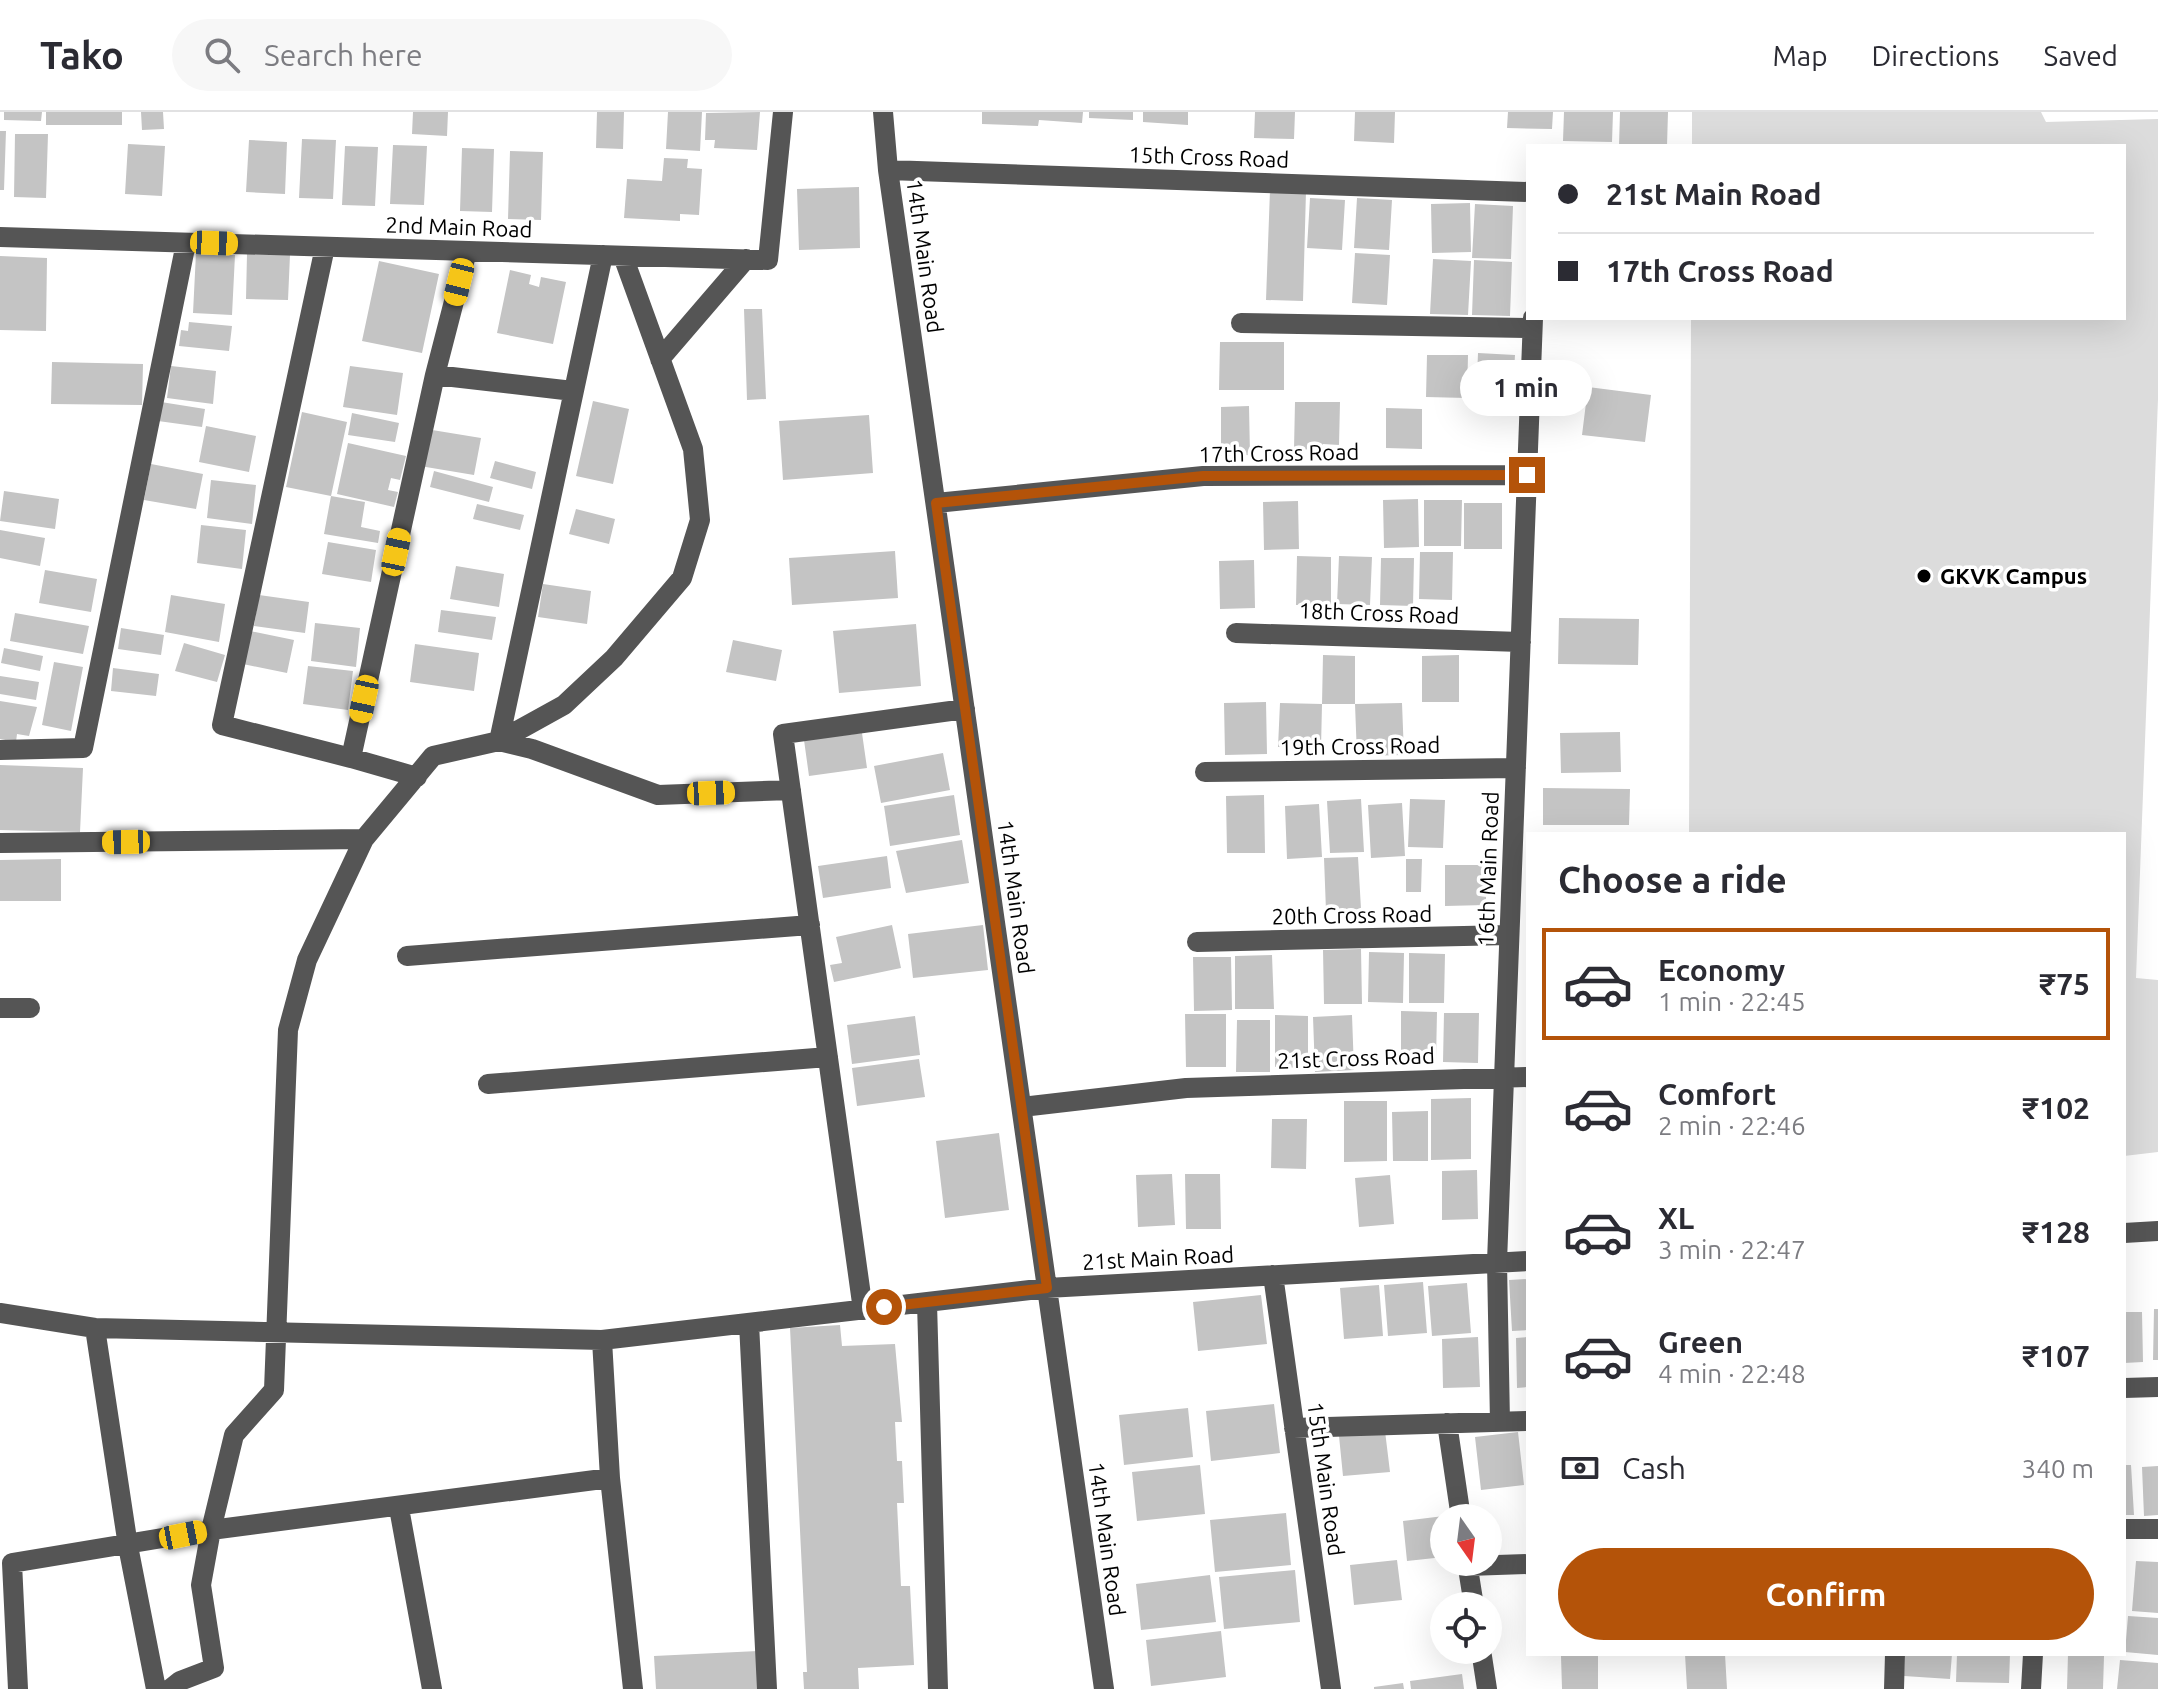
<!DOCTYPE html>
<meta charset="utf-8">
<style>
:root{--surface:#fff;--page:#f7f7f7;--text:#2b2b33;--muted:#7c7c81;--line:#e1e1e2;--accent:#b45309}
body{margin:0;font-family:Ubuntu,sans-serif;background:var(--page);color:var(--text);height:100vh;display:flex;flex-direction:column;font-size:30px;white-space:nowrap}
*{box-sizing:border-box;margin:0}
p{font-size:26px;color:var(--muted)}
.icon{flex:none;width:44px;height:44px;fill:none;stroke:currentColor;stroke-width:2;stroke-linecap:round;stroke-linejoin:round}
.map{position:relative;flex:1;overflow:hidden}
.drawer{position:absolute;left:1526px;top:720px;width:600px;height:824px;display:flex;flex-direction:column;background:var(--surface);border-radius:0px;box-shadow:0 8px 32px #0002}
.drawer>*{flex:none}
.hud{position:absolute;left:1526px;top:32px;width:600px;height:176px;border-radius:0px;box-shadow:0 8px 32px #0002;display:grid;align-content:center;height:176px;padding:0 32px;background:var(--surface)}
.needle{width:52px;rotate:166deg}
.fabs{position:absolute;left:1430px;top:1392px;display:grid;gap:16px}
.fabs a{display:grid;place-items:center;width:72px;height:72px;border-radius:50%;background:var(--surface);box-shadow:0 8px 32px #0002;font-size:40px}
.end{position:absolute;width:36px;height:36px;margin:-18px;border:10px solid #b45309;background:#fff;box-shadow:0 0 0 4px #fff}
.from{border-radius:50%}
.bubble{position:absolute;height:56px;border-radius:28px;background:var(--surface);box-shadow:0 8px 32px #0002;font-size:26px;font-weight:700;line-height:56px;text-align:center}
.car{position:absolute;width:24px;height:48px;margin:-24px -12px;border-radius:10px;box-shadow:0 0 6px 2px #0007;background:linear-gradient(#f5c518 24%,#345 0 40%,#f5c518 0 76%,#345 0 86%,#f5c518 0)}
.hud b{display:flex;align-items:center;gap:28px;height:76px;font-size:30px}
.hud b+b{border-top:2px solid var(--line)}
.hud i{width:20px;height:20px;background:var(--text)}
ul{padding:0;list-style:none}
li{display:flex;align-items:center;gap:24px;height:112px;margin:0 16px 12px;padding:0 16px;border:4px solid transparent;border-radius:0px}
li div{flex:1}
li b{display:block;font-size:30px}
li em{font-style:normal;font-weight:700}
li.active{border-color:var(--accent)}
li>.icon{width:72px;height:72px;stroke-width:1.5}
h2{padding:0 32px;font-size:36px;line-height:96px}
.pay{display:flex;align-items:center;gap:20px;height:88px;padding:0 32px;font-size:30px}
.pay p{margin-inline-start:auto}
.cta{display:flex;gap:16px;margin-top:auto;padding:16px 32px}
.cta a{flex:1;height:92px;border-radius:48px;background:var(--accent);color:#fff;font-size:32px;font-weight:700;line-height:92px;text-align:center}
header{display:flex;align-items:center;gap:48px;box-sizing:border-box;height:112px;padding:0 40px;background:var(--surface);border-bottom:2px solid var(--line)}
header strong{font-size:38px}
nav{display:flex;gap:44px;margin-inline-start:auto;font-size:28px}
.search{width:560px;height:72px;background:var(--page);display:flex;align-items:center;gap:20px;box-sizing:border-box;padding:0 28px;border-radius:44px;color:var(--muted);font-size:30px}
.map>svg:first-child{display:block}
.green{fill:#dcdcdc}
.building{fill:#c4c4c4}
.lines{fill:none;stroke-linecap:round;stroke-linejoin:round}
.minor{stroke:#555;stroke-width:20}
.route{stroke:#b45309;stroke-width:10}
.poi-dot{fill:#000;stroke:#fff;stroke-width:3}
.labels{text-anchor:middle;stroke-width:7;stroke-linejoin:round;paint-order:stroke}
.street-label{font-size:22px;fill:#000;stroke:#fff}
.poi-label{font-size:22px;font-weight:bold;fill:#000;stroke:#fff;text-anchor:start}
</style>
<header>
<strong>Tako</strong>
<div class="search"><svg class="icon" aria-label="search" viewBox="0 0 24 24"><circle cx="10" cy="10" r="6"/><path d="M15 15l6 6"/></svg>Search here</div>
<nav><a>Map</a><a>Directions</a><a>Saved</a></nav>
</header>
<div class="map">
<svg width="2158" height="1577" viewBox="0 0 2158 1577">
<rect width="100%" height="100%" fill="#fff"/>
<path class="green" d="M 1692,0 L 2041,0 L 2046,10 L 2158,7 L 2158,287 L 2136,866 L 2158,868 L 2158,1040 L 2124,1044 L 2124,722 L 1689,722 L 1691,206 L 2124,206 L 2124,34 L 1692,34 Z"/>
<path class="building" d="M 4,0 L 42,0 L 41,9 L 4,8 Z
M 46,0 L 122,0 L 122,13 L 46,13 Z
M 141,0 L 163,0 L 164,17 L 142,18 Z
M 413,0 L 448,0 L 447,24 L 412,22 Z
M 597,0 L 624,0 L 623,37 L 596,36 Z
M 668,0 L 702,0 L 700,39 L 666,37 Z
M 760,0 L 757,38 L 714,36 L 715,28 L 705,28 L 706,1 Z
M 982,0 L 1083,0 L 1082,11 L 1039,8 L 1038,14 L 982,12 Z
M 1089,0 L 1133,0 L 1133,8 L 1089,6 Z
M 1143,0 L 1188,0 L 1188,13 L 1143,10 Z
M 1255,0 L 1295,0 L 1294,27 L 1254,26 Z
M 1355,0 L 1395,0 L 1394,31 L 1354,29 Z
M 1508,0 L 1553,0 L 1552,17 L 1507,16 Z
M 1564,0 L 1613,0 L 1612,30 L 1563,29 Z
M 1620,0 L 1668,0 L 1667,34 L 1619,34 Z
M 0,19 L 6,19 L 4,78 L 0,78 Z
M 15,22 L 48,22 L 46,86 L 14,85 Z
M 302,27 L 336,28 L 333,87 L 299,86 Z
M 249,28 L 287,30 L 285,82 L 246,80 Z
M 128,32 L 165,34 L 162,84 L 125,82 Z
M 393,33 L 427,34 L 424,93 L 390,92 Z
M 345,34 L 378,35 L 375,94 L 342,93 Z
M 462,36 L 494,37 L 492,100 L 460,99 Z
M 510,39 L 543,40 L 541,108 L 508,107 Z
M 664,46 L 688,47 L 687,56 L 702,57 L 699,103 L 680,102 L 680,109 L 624,106 L 627,67 L 662,69 Z
M 859,75 L 860,136 L 799,138 L 797,77 Z
M 1270,78 L 1306,79 L 1303,189 L 1266,188 Z
M 1310,86 L 1345,88 L 1342,138 L 1307,136 Z
M 1357,86 L 1392,88 L 1389,138 L 1354,136 Z
M 1470,91 L 1471,140 L 1432,141 L 1431,92 Z
M 1475,92 L 1513,94 L 1511,147 L 1472,146 Z
M 196,141 L 235,143 L 232,203 L 193,201 Z
M 1355,141 L 1390,143 L 1387,193 L 1352,191 Z
M 247,142 L 290,143 L 288,188 L 246,187 Z
M 0,144 L 47,146 L 46,219 L 0,218 Z
M 1433,147 L 1471,149 L 1468,203 L 1430,202 Z
M 1474,148 L 1512,150 L 1510,204 L 1472,203 Z
M 379,149 L 439,162 L 422,241 L 362,229 Z
M 510,158 L 531,163 L 529,172 L 539,175 L 541,165 L 566,170 L 553,232 L 497,221 Z
M 744,197 L 762,197 L 766,287 L 747,288 Z
M 189,210 L 232,214 L 229,239 L 179,234 L 181,218 L 188,219 Z
M 1220,230 L 1284,230 L 1284,278 L 1219,278 Z
M 1478,241 L 1515,243 L 1512,292 L 1476,290 Z
M 1427,243 L 1468,243 L 1467,286 L 1426,285 Z
M 52,250 L 143,252 L 142,293 L 51,292 Z
M 171,254 L 216,259 L 213,292 L 167,286 Z
M 350,254 L 403,261 L 397,303 L 343,295 Z
M 1588,275 L 1651,283 L 1645,330 L 1582,323 Z
M 593,289 L 629,297 L 613,372 L 576,364 Z
M 161,290 L 205,297 L 202,315 L 158,309 Z
M 1295,290 L 1340,290 L 1339,333 L 1323,332 L 1323,338 L 1294,337 Z
M 1249,294 L 1250,343 L 1221,344 L 1221,295 Z
M 1386,296 L 1422,297 L 1422,337 L 1386,336 Z
M 302,300 L 347,310 L 331,384 L 286,375 Z
M 352,301 L 399,311 L 395,330 L 348,323 Z
M 869,303 L 873,361 L 783,368 L 779,309 Z
M 206,314 L 256,324 L 249,360 L 199,350 Z
M 426,317 L 481,326 L 474,363 L 420,354 Z
M 348,331 L 406,344 L 400,368 L 391,366 L 388,378 L 398,380 L 394,395 L 337,382 Z
M 495,349 L 536,360 L 532,377 L 490,366 Z
M 151,352 L 203,362 L 196,397 L 144,388 Z
M 434,359 L 493,375 L 489,390 L 430,375 Z
M 211,368 L 256,373 L 252,412 L 207,406 Z
M 4,379 L 59,387 L 55,417 L 0,409 Z
M 331,384 L 365,390 L 361,415 L 380,419 L 378,431 L 324,422 Z
M 1418,387 L 1419,435 L 1384,436 L 1383,388 Z
M 1424,388 L 1462,388 L 1461,434 L 1424,434 Z
M 1298,389 L 1299,437 L 1264,438 L 1263,390 Z
M 1464,391 L 1502,391 L 1502,437 L 1464,437 Z
M 477,392 L 524,403 L 520,418 L 473,407 Z
M 576,397 L 615,407 L 609,432 L 569,422 Z
M 201,413 L 246,418 L 242,457 L 197,451 Z
M 0,418 L 45,426 L 40,454 L 0,446 Z
M 328,430 L 376,438 L 371,470 L 322,462 Z
M 895,439 L 898,486 L 792,493 L 789,446 Z
M 1420,440 L 1453,440 L 1452,488 L 1419,487 Z
M 1297,444 L 1331,445 L 1331,493 L 1296,493 Z
M 1339,444 L 1372,445 L 1370,493 L 1337,492 Z
M 1381,446 L 1414,446 L 1413,494 L 1380,493 Z
M 1254,448 L 1255,496 L 1220,497 L 1219,449 Z
M 456,454 L 504,462 L 499,495 L 450,487 Z
M 45,458 L 97,467 L 91,500 L 39,491 Z
M 543,472 L 591,479 L 587,512 L 538,505 Z
M 171,483 L 225,492 L 219,530 L 165,520 Z
M 259,483 L 309,490 L 305,521 L 254,514 Z
M 441,498 L 496,505 L 492,528 L 438,520 Z
M 15,501 L 89,514 L 83,542 L 10,529 Z
M 1559,506 L 1639,507 L 1638,553 L 1558,552 Z
M 315,511 L 360,516 L 356,555 L 311,549 Z
M 916,512 L 921,574 L 839,581 L 833,519 Z
M 121,516 L 164,523 L 161,543 L 118,537 Z
M 245,518 L 294,528 L 287,561 L 238,551 Z
M 733,528 L 782,538 L 776,569 L 726,560 Z
M 184,531 L 225,543 L 217,570 L 175,559 Z
M 415,532 L 479,541 L 474,579 L 410,570 Z
M 4,536 L 43,544 L 40,559 L 1,551 Z
M 1323,543 L 1355,544 L 1355,592 L 1322,592 L 1321,636 L 1278,635 L 1280,591 L 1322,592 Z
M 1459,543 L 1459,590 L 1422,590 L 1422,544 Z
M 54,550 L 83,555 L 71,619 L 42,613 Z
M 308,554 L 353,559 L 348,598 L 303,592 Z
M 113,556 L 159,562 L 156,584 L 111,579 Z
M 0,564 L 39,570 L 36,588 L 0,582 Z
M 0,589 L 37,595 L 29,624 L 17,622 L 16,630 L 0,627 Z
M 1266,590 L 1267,642 L 1225,643 L 1224,591 Z
M 1402,591 L 1404,643 L 1357,644 L 1355,592 Z
M 1620,620 L 1621,660 L 1561,661 L 1560,621 Z
M 862,621 L 867,656 L 809,664 L 804,628 Z
M 943,641 L 950,678 L 881,691 L 874,654 Z
M 0,653 L 83,656 L 80,720 L 0,718 Z
M 1543,676 L 1630,677 L 1629,713 L 1543,713 Z
M 954,683 L 960,723 L 890,734 L 884,694 Z
M 1264,683 L 1265,741 L 1227,741 L 1226,684 Z
M 1361,687 L 1364,740 L 1330,741 L 1327,689 Z
M 1410,687 L 1445,688 L 1443,736 L 1408,735 Z
M 1402,691 L 1405,744 L 1371,746 L 1368,693 Z
M 1319,692 L 1322,745 L 1287,747 L 1285,694 Z
M 962,728 L 969,771 L 906,781 L 896,739 Z
M 887,744 L 891,776 L 823,786 L 818,754 Z
M 1358,745 L 1361,797 L 1326,799 L 1324,746 Z
M 61,747 L 61,789 L 0,789 L 0,748 Z
M 1406,747 L 1422,747 L 1421,780 L 1406,780 Z
M 1445,753 L 1486,753 L 1486,793 L 1445,794 Z
M 892,813 L 901,856 L 834,870 L 830,853 L 842,851 L 836,825 Z
M 983,813 L 988,858 L 913,866 L 908,822 Z
M 1361,837 L 1362,892 L 1324,892 L 1323,838 Z
M 1369,840 L 1404,841 L 1403,891 L 1368,890 Z
M 1409,841 L 1445,842 L 1444,891 L 1409,891 Z
M 1272,843 L 1274,897 L 1235,897 L 1235,844 Z
M 1193,845 L 1231,845 L 1232,898 L 1194,899 Z
M 1401,899 L 1437,900 L 1436,949 L 1401,949 Z
M 1444,901 L 1479,901 L 1478,951 L 1443,950 Z
M 1185,902 L 1226,902 L 1226,955 L 1186,955 Z
M 1275,903 L 1308,904 L 1308,956 L 1275,955 Z
M 1352,903 L 1354,958 L 1315,960 L 1313,905 Z
M 915,904 L 920,943 L 852,952 L 847,913 Z
M 1237,908 L 1270,908 L 1270,960 L 1236,960 Z
M 919,947 L 925,985 L 857,994 L 852,956 Z
M 1471,986 L 1471,1047 L 1431,1048 L 1431,987 Z
M 1344,989 L 1387,989 L 1387,1049 L 1344,1050 Z
M 1428,999 L 1428,1049 L 1393,1049 L 1392,1000 Z
M 1272,1007 L 1307,1007 L 1306,1057 L 1271,1056 Z
M 999,1021 L 1009,1098 L 945,1106 L 936,1029 Z
M 1477,1058 L 1478,1107 L 1442,1108 L 1442,1059 Z
M 1172,1062 L 1175,1113 L 1138,1115 L 1136,1063 Z
M 1185,1062 L 1220,1062 L 1221,1117 L 1186,1117 Z
M 1390,1063 L 1394,1112 L 1359,1115 L 1355,1066 Z
M 1528,1167 L 1528,1218 L 1512,1219 L 1509,1168 Z
M 1423,1170 L 1427,1221 L 1388,1224 L 1384,1173 Z
M 1467,1171 L 1471,1221 L 1432,1224 L 1428,1174 Z
M 1379,1173 L 1383,1224 L 1344,1227 L 1340,1176 Z
M 1261,1183 L 1267,1232 L 1198,1239 L 1193,1190 Z
M 2154,1197 L 2158,1197 L 2158,1248 L 2153,1248 Z
M 2124,1200 L 2142,1200 L 2143,1250 L 2124,1251 Z
M 840,1213 L 842,1234 L 895,1232 L 902,1310 L 895,1310 L 897,1349 L 902,1349 L 904,1391 L 897,1391 L 901,1474 L 910,1474 L 914,1553 L 858,1556 L 859,1577 L 804,1577 L 803,1560 L 807,1560 L 790,1216 Z
M 1478,1225 L 1480,1275 L 1443,1276 L 1442,1227 Z
M 1528,1225 L 1528,1275 L 1517,1276 L 1516,1226 Z
M 1274,1292 L 1280,1341 L 1211,1349 L 1206,1299 Z
M 1188,1296 L 1193,1345 L 1124,1353 L 1119,1303 Z
M 1385,1319 L 1390,1360 L 1343,1364 L 1339,1324 Z
M 1518,1320 L 1524,1373 L 1481,1378 L 1475,1325 Z
M 1200,1353 L 1205,1402 L 1137,1409 L 1132,1360 Z
M 2124,1353 L 2131,1353 L 2134,1403 L 2124,1403 Z
M 2158,1354 L 2158,1403 L 2144,1404 L 2142,1355 Z
M 1286,1401 L 1291,1453 L 1215,1460 L 1210,1408 Z
M 1444,1404 L 1444,1445 L 1407,1449 L 1403,1409 Z
M 1397,1448 L 1402,1488 L 1354,1493 L 1350,1453 Z
M 2136,1449 L 2158,1450 L 2158,1501 L 2132,1499 Z
M 1295,1458 L 1300,1510 L 1224,1517 L 1219,1465 Z
M 1210,1463 L 1216,1510 L 1141,1518 L 1136,1472 Z
M 2128,1504 L 2158,1506 L 2158,1543 L 2125,1540 Z
M 1221,1519 L 1226,1565 L 1151,1574 L 1146,1528 Z
M 758,1539 L 760,1577 L 656,1577 L 654,1544 Z
M 1685,1542 L 1725,1542 L 1727,1577 L 1687,1577 Z
M 1905,1542 L 1952,1542 L 1950,1567 L 1904,1564 Z
M 1957,1542 L 2010,1542 L 2009,1571 L 1956,1570 Z
M 2068,1542 L 2104,1544 L 2103,1577 L 2067,1577 Z
M 1561,1544 L 1598,1544 L 1598,1577 L 1562,1577 Z
M 2120,1548 L 2158,1551 L 2158,1577 L 2117,1577 Z
M 1462,1562 L 1464,1577 L 1411,1577 L 1410,1569 Z
M 1403,1571 L 1404,1577 L 1374,1577 L 1374,1575 Z"/>
<g class="lines">
<path class="minor" d="M 883,0 L 888,58 L 1104,1577
M 888,58 L 1528,80
M 0,125 L 768,148 L 783,0
M 325,135 L 222,613 L 351,646
M 1241,211 L 1532,216
M 660,247 L 746,147
M 435,263 L 573,279
M 936,391 L 1203,364 L 1527,363
M 1236,521 L 1521,530
M 499,629 L 564,593 L 614,546 L 682,466 L 700,408 L 693,337 L 623,144
M 499,629 L 532,637 L 658,683 L 791,678
M 0,638 L 83,636 L 186,131
M 1205,660 L 1516,656
M 417,665 L 351,646 L 435,263 L 467,139
M 0,731 L 364,727
M 1197,830 L 1509,823
M 407,844 L 810,813
M 0,896 L 30,896
M 488,972 L 828,945
M 1022,995 L 1186,976 L 1528,965
M 2124,1121 L 2158,1119
M 1273,1163 L 1331,1577
M 927,1191 L 938,1577
M 863,1198 L 783,622 L 965,597
M 0,1201 L 95,1216 L 602,1228 L 1047,1176 L 1528,1149
M 749,1211 L 767,1577
M 95,1216 L 128,1434 L 156,1577
M 602,1228 L 610,1366 L 633,1577
M 2124,1276 L 2158,1275
M 1500,1310 L 1497,1150 L 1533,206
M 1447,1311 L 1461,1406
M 1294,1316 L 1528,1309
M 399,1396 L 432,1577
M 2124,1417 L 2158,1417
M 1467,1450 L 1474,1494
M 1468,1454 L 1528,1452
M 1481,1538 L 1487,1577
M 18,1577 L 12,1451 L 211,1418 L 234,1323 L 274,1278 L 288,918 L 307,848 L 364,727 L 433,644 L 499,629 L 603,143
M 170,1577 L 180,1569 L 214,1556 L 201,1473 L 211,1418 L 610,1366
M 1894,1577 L 1895,1542
M 2031,1577 L 2033,1542"/>
</g>
<g class="lines">
<path class="route" d="M 884,1195 L 1047,1176 L 936,391 L 1203,364 L 1527,363"/>
</g>
<circle class="poi-dot" cx="1924" cy="464" r="8"/>
<g class="labels">
<g class="street-label">
<text transform="translate(1209 45) rotate(2)" y="8">15th Cross Road</text>
<text transform="translate(459 115) rotate(2)" y="8">2nd Main Road</text>
<text transform="translate(925 144) rotate(82)" y="8">14th Main Road</text>
<text transform="translate(1279 341) rotate(-1)" y="8">17th Cross Road</text>
<text transform="translate(1379 501) rotate(2)" y="8">18th Cross Road</text>
<text transform="translate(1360 634) rotate(-1)" y="8">19th Cross Road</text>
<text transform="translate(1488 757) rotate(-88)" y="8">16th Main Road</text>
<text transform="translate(1016 785) rotate(82)" y="8">14th Main Road</text>
<text transform="translate(1352 803) rotate(-1)" y="8">20th Cross Road</text>
<text transform="translate(1356 946) rotate(-2)" y="8">21st Cross Road</text>
<text transform="translate(1158 1146) rotate(-3)" y="8">21st Main Road</text>
<text transform="translate(1326 1367) rotate(82)" y="8">15th Main Road</text>
<text transform="translate(1107 1427) rotate(82)" y="8">14th Main Road</text>
</g>
<g class="poi-label">
<text x="1940" y="472">GKVK Campus</text>
</g>
</g>
</svg>
<div class="fabs">
<a><svg class="needle" viewBox="-14 -14 28 28"><path d="M0-13l5 13h-10z" fill="#e53935"/><path d="M0 13l5-13h-10z" fill="#7c7c81"/></svg></a>
<a><svg class="icon" aria-label="locate" viewBox="0 0 24 24"><circle cx="12" cy="12" r="6"/><path d="M12 2v4M12 18v4M2 12h4M18 12h4"/></svg></a>
</div>
<i class="end from" style="left:884px;top:1195px"></i>
<i class="end" style="left:1527px;top:363px"></i>
<div class="bubble" style="left:1460px;top:248px;width:132px">1 min</div>
<i class="car" style="left:214px;top:131px;rotate:92deg"></i>
<i class="car" style="left:459px;top:170px;rotate:194deg"></i>
<i class="car" style="left:396px;top:440px;rotate:12deg"></i>
<i class="car" style="left:364px;top:587px;rotate:192deg"></i>
<i class="car" style="left:711px;top:681px;rotate:88deg"></i>
<i class="car" style="left:126px;top:730px;rotate:269deg"></i>
<i class="car" style="left:183px;top:1423px;rotate:79deg"></i>
<div class="hud">
<b><i class="from"></i>21st Main Road</b>
<b><i></i>17th Cross Road</b>
</div>
<section class="drawer">
<h2>Choose a ride</h2>
<ul>
<li class="active"><svg class="icon" aria-label="car" viewBox="0 0 24 24"><path d="M5 17H2v-5l4-1 3-4h7l3 4 3 1v5h-3M9 17h6M6 11h13"/><circle cx="7" cy="17" r="2"/><circle cx="17" cy="17" r="2"/></svg><div><b>Economy</b><p>1 min · 22:45</p></div><em>₹75</em></li>
<li><svg class="icon" aria-label="car" viewBox="0 0 24 24"><path d="M5 17H2v-5l4-1 3-4h7l3 4 3 1v5h-3M9 17h6M6 11h13"/><circle cx="7" cy="17" r="2"/><circle cx="17" cy="17" r="2"/></svg><div><b>Comfort</b><p>2 min · 22:46</p></div><em>₹102</em></li>
<li><svg class="icon" aria-label="car" viewBox="0 0 24 24"><path d="M5 17H2v-5l4-1 3-4h7l3 4 3 1v5h-3M9 17h6M6 11h13"/><circle cx="7" cy="17" r="2"/><circle cx="17" cy="17" r="2"/></svg><div><b>XL</b><p>3 min · 22:47</p></div><em>₹128</em></li>
<li><svg class="icon" aria-label="car" viewBox="0 0 24 24"><path d="M5 17H2v-5l4-1 3-4h7l3 4 3 1v5h-3M9 17h6M6 11h13"/><circle cx="7" cy="17" r="2"/><circle cx="17" cy="17" r="2"/></svg><div><b>Green</b><p>4 min · 22:48</p></div><em>₹107</em></li>
</ul>
<div class="pay"><svg class="icon" aria-label="cash" viewBox="0 0 24 24"><path d="M3 7h18v10H3z"/><circle cx="12" cy="12" r="2"/></svg>Cash<p>340 m</p></div>
<div class="cta"><a>Confirm</a></div>
</section>
</div>
